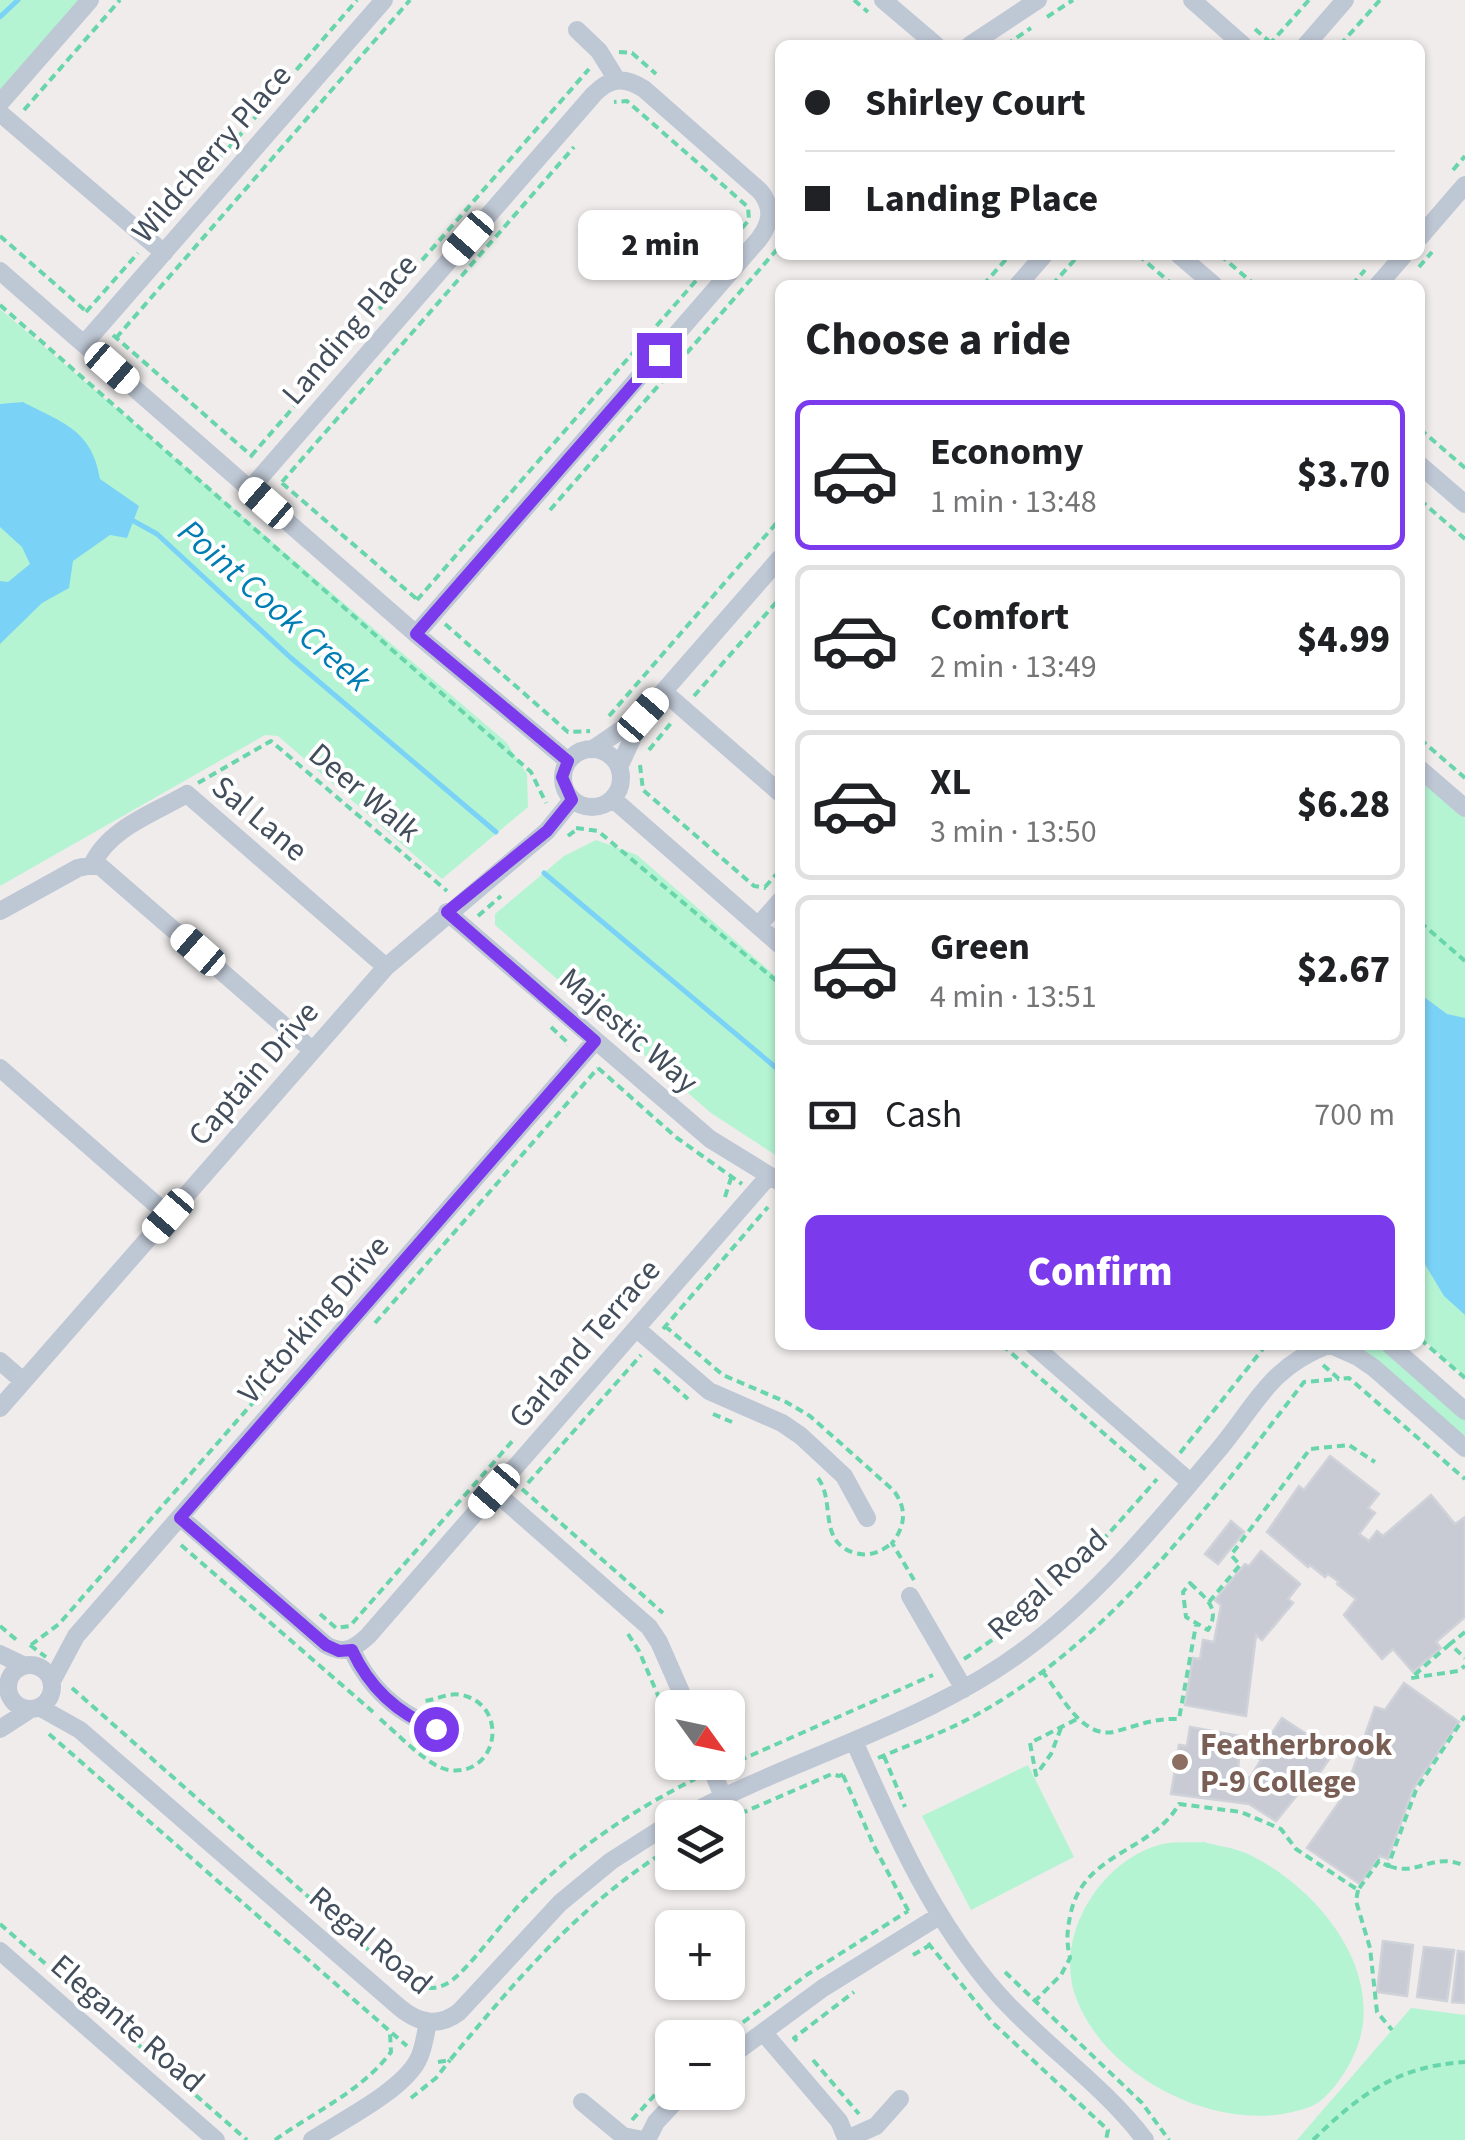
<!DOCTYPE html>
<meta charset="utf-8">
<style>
:root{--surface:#fff;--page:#f2f2f2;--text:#202124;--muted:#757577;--line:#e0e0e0;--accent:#7c3aed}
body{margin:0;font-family:"Source Sans 3",sans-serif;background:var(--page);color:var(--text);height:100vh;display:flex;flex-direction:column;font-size:38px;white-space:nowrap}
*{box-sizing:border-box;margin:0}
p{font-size:32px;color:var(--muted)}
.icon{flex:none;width:55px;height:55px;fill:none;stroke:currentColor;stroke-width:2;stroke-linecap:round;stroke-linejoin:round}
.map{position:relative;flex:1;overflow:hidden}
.side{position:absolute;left:775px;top:280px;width:650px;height:1070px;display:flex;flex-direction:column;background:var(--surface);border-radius:15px;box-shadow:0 2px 8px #0004}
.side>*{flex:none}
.top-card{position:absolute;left:775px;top:40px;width:650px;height:220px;border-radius:15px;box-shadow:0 2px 8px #0004;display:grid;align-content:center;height:220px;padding:0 30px;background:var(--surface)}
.needle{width:65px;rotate:123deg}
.buttons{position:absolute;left:655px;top:1690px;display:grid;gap:20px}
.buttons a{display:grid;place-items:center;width:90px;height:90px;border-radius:15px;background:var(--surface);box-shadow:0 2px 8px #0004;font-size:50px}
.end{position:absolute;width:45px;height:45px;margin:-22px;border:12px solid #7c3aed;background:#fff;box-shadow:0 0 0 5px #fff}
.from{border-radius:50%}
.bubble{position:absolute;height:70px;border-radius:15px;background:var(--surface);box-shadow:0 2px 8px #0004;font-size:32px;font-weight:800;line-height:70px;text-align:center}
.car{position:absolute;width:30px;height:60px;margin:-30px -15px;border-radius:12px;box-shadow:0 0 8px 2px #0007;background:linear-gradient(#fff 24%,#345 0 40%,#fff 0 76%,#345 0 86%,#fff 0)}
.top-card b{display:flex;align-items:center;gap:35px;height:95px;font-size:38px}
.top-card b+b{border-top:2px solid var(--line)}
.top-card i{width:25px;height:25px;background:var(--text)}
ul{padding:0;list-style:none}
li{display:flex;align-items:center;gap:30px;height:150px;margin:0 20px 15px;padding:0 10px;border:5px solid var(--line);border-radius:15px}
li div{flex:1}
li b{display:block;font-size:38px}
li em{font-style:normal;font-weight:800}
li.current{border-color:var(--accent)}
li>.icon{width:90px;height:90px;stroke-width:1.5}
h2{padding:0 30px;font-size:45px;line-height:120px}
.pay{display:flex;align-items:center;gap:25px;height:110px;padding:0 30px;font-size:38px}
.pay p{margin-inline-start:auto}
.cta{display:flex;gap:20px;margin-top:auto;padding:20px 30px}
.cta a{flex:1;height:115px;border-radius:15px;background:var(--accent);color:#fff;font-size:40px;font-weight:800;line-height:115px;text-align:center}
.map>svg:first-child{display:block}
.green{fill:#b4f4d2}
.water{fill:#7bd2f7}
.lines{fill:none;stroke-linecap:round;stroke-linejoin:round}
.stream{stroke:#7bd2f7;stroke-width:5}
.building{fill:#c8cbd3;stroke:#d0d2d9;stroke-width:2.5}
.path{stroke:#68d6aa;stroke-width:4;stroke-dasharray:8 5;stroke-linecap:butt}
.minor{stroke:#bec7d4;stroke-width:18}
.route{stroke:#7c3aed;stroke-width:12}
.education-dot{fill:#8d6e63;stroke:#fff;stroke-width:4}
.labels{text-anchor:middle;stroke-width:8;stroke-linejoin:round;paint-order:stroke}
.street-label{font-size:32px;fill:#434e5c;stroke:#fff}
.education-label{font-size:32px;font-weight:bold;fill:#785e54;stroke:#fff;text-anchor:start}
.water-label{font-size:35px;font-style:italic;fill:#007db2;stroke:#fff}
</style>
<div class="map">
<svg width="1465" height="2140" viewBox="0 0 1465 2140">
<rect width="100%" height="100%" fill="#f0ecec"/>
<path class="green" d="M 0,0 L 79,0 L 0,90 Z
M 0,309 L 506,742 L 527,774 L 528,807 L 442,879 L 278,736 L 265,735 L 0,886 Z
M 1420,779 L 1465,818 L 1465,1376 L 1420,1337 Z
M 596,840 L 637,855 L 780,980 L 780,1158 L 711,1113 L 495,925 L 495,914 L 564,856 Z
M 1359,1345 L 1378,1345 L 1465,1420 L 1465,1441 L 1356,1347 Z
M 1028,1765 L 1074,1857 L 971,1910 L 922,1816 Z
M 1204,1842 C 1218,1846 1235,1848 1248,1854 C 1320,1888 1394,1979 1351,2061 C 1343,2076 1329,2098 1312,2106 C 1228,2140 1105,2081 1075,1995 C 1055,1935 1100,1862 1159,1845 C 1172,1841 1190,1843 1204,1842 Z
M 1411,2008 L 1465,2015 L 1465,2140 L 1297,2140 Z"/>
<path class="water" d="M 23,402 C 62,423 92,429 100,479 L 139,506 L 127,538 L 110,535 L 73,561 L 69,588 L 42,603 L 0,644 L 0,581 L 8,582 L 30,564 L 22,547 L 0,527 L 0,404 Z
M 1420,994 L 1447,1014 L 1465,1018 L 1465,1315 L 1444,1296 L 1420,1256 Z"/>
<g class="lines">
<path class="stream" d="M 0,17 L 18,0
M 130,519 L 157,534 L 291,658 L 496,832
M 544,873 L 780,1071"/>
</g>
<path class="building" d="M 1330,1456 L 1379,1494 L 1368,1508 L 1375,1513 L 1359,1534 L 1369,1541 L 1377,1531 L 1383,1536 L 1431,1495 L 1455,1524 L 1465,1517 L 1465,1617 L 1436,1642 L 1441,1648 L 1413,1672 L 1393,1649 L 1382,1659 L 1344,1615 L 1356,1599 L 1337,1584 L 1339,1582 L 1328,1574 L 1325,1577 L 1310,1565 L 1308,1567 L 1267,1532 L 1299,1486 L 1304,1490 Z
M 1231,1521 L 1244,1532 L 1218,1564 L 1205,1554 Z
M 1261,1551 L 1300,1584 L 1288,1599 L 1293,1603 L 1262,1640 L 1256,1635 L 1246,1716 L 1185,1705 L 1193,1658 L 1200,1659 L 1203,1640 L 1214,1642 L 1221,1605 L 1215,1600 L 1245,1564 L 1249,1566 Z
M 1404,1683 L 1459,1722 L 1413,1789 L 1388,1859 L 1380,1856 L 1360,1884 L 1307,1848 L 1344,1795 L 1375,1707 L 1385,1710 Z
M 1282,1718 L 1334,1752 L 1306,1793 L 1302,1789 L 1276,1821 L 1249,1804 L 1171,1794 L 1179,1745 L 1187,1746 L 1190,1727 L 1240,1736 L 1238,1775 L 1250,1778 L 1261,1760 L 1256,1757 Z
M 1383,1941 L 1413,1945 L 1407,1996 L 1377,1992 Z
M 1424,1947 L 1454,1950 L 1447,2001 L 1417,1997 Z
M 1458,1951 L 1465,1952 L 1465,2003 L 1452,2002 Z"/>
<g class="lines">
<path class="path" d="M 854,0 L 868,12
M 1047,17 L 1073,0
M 1255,29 L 1271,43
M 1006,45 L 1031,28
M 1269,45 L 1309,0
M 1340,45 L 1380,0
M 619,52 L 632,53 L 656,74
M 24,110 L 120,0
M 1453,170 L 1465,156
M 160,227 L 357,0
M 0,236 L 87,312
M 1138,255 L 1173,285
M 1220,255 L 1255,285
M 1419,267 L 1432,252
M 983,285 L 1010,255
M 1052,285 L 1079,255
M 1352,285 L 1365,270
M 0,305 L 531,772 L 546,803
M 86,312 L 138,253
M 113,335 L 253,457
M 116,338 L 410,0
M 1420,429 L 1465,468
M 251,456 L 589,69
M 282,482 L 574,147
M 282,483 L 419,601
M 1420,500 L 1465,539
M 550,510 L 780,246
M 417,600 L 749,220 L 748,207 L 627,101 L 614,102
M 445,624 L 568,732 L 590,731
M 694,696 L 780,598
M 609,716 L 780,519
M 1420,739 L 1465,778
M 649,750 L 671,723
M 640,765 L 643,790 L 754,886 L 766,888
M 198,783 L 271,741 L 447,891
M 576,828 L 598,831 L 780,984
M 568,836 L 577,829
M 765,887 L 780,870
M 478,916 L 501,896
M 1420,922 L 1465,961
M 551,1027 L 568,1043 L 566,1045
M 598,1068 L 677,1138 L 742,1184
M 725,1197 L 731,1178
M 375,1323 L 598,1068
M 665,1326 L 723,1375 L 786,1402 L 810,1416 L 893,1490 C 907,1507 906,1526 892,1543 L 914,1580
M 663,1329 L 768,1207
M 1420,1339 L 1465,1378
M 1002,1345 L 1146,1470
M 1323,1365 L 1339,1379 L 1349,1378 L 1465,1479
M 654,1369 L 688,1399
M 713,1414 L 732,1422
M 1180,1453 L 1266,1345
M 818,1478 C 836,1502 817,1542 855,1553 C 869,1557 881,1552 892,1543
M 528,1483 L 641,1355
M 522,1489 L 663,1613
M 181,1545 L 373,1712
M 1190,1583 C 1206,1599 1221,1608 1208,1630 L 1186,1617 L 1183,1592 Z
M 1209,1602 L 1240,1565 L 1231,1555 L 1310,1449 L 1349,1445 L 1375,1462
M 320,1614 L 336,1628 L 350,1626 L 515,1438
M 0,1626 L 19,1642
M 1465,1632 L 1450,1644 L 1465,1658
M 628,1634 L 639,1651 L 672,1728
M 1450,1644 L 1411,1678 L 1458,1671 L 1465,1666
M 30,1645 L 46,1657
M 31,1645 L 59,1624 L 356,1285
M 964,1659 C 1041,1610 1098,1547 1157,1479
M 1042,1671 C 1060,1693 1083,1742 1117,1731 C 1139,1725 1155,1718 1179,1719 L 1196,1625
M 72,1688 L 398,1976 C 414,1985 429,1994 448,1983 C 468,1971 505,1918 526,1898 C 575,1849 633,1810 695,1779
M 380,1719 C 397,1733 428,1767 449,1770 C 498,1777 510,1706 462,1695 C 448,1692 437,1700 424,1701
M 1061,1728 L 1051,1754 L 1036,1775 L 1030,1743 L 1079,1718
M 49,1734 L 407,2046
M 884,1756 L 905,1807
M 878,1758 C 911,1744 945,1732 976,1715 C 1113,1640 1210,1503 1304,1382 L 1339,1379
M 727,1766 L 933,1675
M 843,1775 L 874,1846 L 910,1914
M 728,1819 L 832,1774 L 839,1776 L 847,1773
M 1389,1866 C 1418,1877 1433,1851 1465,1866
M 1358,1890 L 1356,1901 L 1370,1948 L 1377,2012 L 1392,2030
M 0,1924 L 247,2140
M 928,1943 L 993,2023 L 1108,2130 L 1106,2140
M 913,1955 L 930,1945
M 1005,1972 L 1142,2103 L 1169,2140
M 1034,2002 L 1061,1975 L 1070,1958 C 1066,1940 1067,1930 1071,1912 C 1085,1852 1152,1852 1179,1804 L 1241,1812 L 1281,1829 L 1296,1849 L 1358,1890 L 1379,1861 L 1388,1866 L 1416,1790 L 1465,1716
M 722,2038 L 808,1974 L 908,1911
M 797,2041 L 794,2038 L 854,1992
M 813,2060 L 859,2114
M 438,2062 L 450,2060 C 518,1978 580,1904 672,1847
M 411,2098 L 436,2078 L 450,2060
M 632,2120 L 672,2076
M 275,2140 C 314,2112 362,2091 391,2052 L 390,2033
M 1313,2140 C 1359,2095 1397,2066 1465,2062"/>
<path class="minor" d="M 883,0 L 936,45
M 1192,0 L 1243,45
M 577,30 L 599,51 L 617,80
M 970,45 L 1038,0
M 1306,45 L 1345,0
M 0,103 L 90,0
M 0,113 L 164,253
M 1420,237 L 1465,185
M 1179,255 L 1214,285
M 0,271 L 416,634 L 568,761
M 1018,285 L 1044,255
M 1378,285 L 1404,255
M 84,344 L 384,0
M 1420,465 L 1465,504
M 250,489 L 594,94 C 610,78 624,76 644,89 L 760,191 C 774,208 771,223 759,239 L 416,634
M 664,692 L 780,793
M563 778a29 29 0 1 1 58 0a29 29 0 1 1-58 0Z
M 593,749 L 643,715 L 780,558
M 619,767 L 641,720
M 1420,769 L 1465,808
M 613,799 L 780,945
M 92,865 C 109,828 154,813 187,794 L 386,967
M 0,911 L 78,868 L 92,865 L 101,867 L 312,1050
M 447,912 L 710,1139 L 780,1182
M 758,926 L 780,901
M 0,1068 L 168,1215
M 637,1329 L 709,1391 L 782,1423 L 801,1436 L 844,1476 L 867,1518
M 1033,1345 L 1190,1482
M 1331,1345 L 1358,1357 L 1374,1368 L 1465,1448
M 1390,1345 L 1465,1411
M 0,1361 L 23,1381
M 0,1408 L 386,967 L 547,831 L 572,800
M 494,1491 L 649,1627 L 659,1642 L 688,1708
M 180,1517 L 326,1645 C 344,1655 354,1649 368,1636 L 768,1177
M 910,1596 L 964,1689
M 352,1650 C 372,1694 408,1722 455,1733
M 0,1654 L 23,1665
M8 1687a22 22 0 1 1 44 0a22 22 0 1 1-44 0Z
M 52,1681 L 76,1636 L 595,1041
M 39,1707 L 80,1730 L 399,2007 C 418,2023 438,2028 459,2012 L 560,1903 L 611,1861 L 672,1822
M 0,1729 L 31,1709
M 854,1741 C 894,1831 932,1919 998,1994 C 1044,2046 1103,2084 1145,2140
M 709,1762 L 723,1797
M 682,1818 C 798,1755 931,1724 1036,1641 C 1104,1588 1160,1519 1215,1454 C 1255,1408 1267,1368 1328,1345
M 0,1951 L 216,2140
M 763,2032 L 839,2121 L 847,2140
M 728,2058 L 823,1988 L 939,1916
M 582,2102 L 623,2136 L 643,2140
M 847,2139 L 876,2126 L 900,2099
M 312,2140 C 341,2121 402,2091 418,2060 C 424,2049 425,2035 428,2022
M 647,2140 L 656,2122 L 684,2092"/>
</g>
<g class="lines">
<path class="route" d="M 436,1729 C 398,1714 369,1687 352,1650 L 339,1651 L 326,1645 L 180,1518 L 595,1041 L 447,912 L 547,831 L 572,800 L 562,777 L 568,761 L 416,634 L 659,355"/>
</g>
<circle class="education-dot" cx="1180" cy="1762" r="10"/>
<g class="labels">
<g class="street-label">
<text transform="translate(211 153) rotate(-49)" y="11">Wildcherry Place</text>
<text transform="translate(349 329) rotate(-49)" y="11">Landing Place</text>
<text transform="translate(365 792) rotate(40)" y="11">Deer Walk</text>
<text transform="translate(260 818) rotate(40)" y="11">Sal Lane</text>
<text transform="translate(629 1030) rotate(41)" y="11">Majestic Way</text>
<text transform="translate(253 1073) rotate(-49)" y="11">Captain Drive</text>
<text transform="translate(313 1319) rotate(-49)" y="11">Victorking Drive</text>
<text transform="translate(584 1343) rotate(-49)" y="11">Garland Terrace</text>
<text transform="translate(1047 1584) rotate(-42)" y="11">Regal Road</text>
<text transform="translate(371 1940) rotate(40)" y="11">Regal Road</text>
<text transform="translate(128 2023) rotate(41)" y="11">Elegante Road</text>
</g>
<g class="education-label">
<text x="1200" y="1755">Featherbrook<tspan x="1200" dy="37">P-9 College</tspan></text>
</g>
<g class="water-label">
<text transform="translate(275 605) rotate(41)" y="12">Point Cook Creek</text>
</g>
</g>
</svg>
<div class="buttons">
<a><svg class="needle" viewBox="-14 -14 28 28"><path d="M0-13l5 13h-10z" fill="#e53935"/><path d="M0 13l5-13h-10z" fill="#757577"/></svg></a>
<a><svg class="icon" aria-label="layers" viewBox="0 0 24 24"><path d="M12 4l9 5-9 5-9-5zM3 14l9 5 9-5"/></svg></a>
<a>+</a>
<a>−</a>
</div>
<i class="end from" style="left:436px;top:1729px"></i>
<i class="end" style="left:659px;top:355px"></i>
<div class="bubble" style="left:578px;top:210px;width:165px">2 min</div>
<i class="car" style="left:468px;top:238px;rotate:221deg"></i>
<i class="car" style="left:112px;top:368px;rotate:131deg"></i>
<i class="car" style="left:266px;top:503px;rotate:311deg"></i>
<i class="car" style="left:643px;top:715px;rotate:41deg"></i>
<i class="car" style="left:198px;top:950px;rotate:311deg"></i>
<i class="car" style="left:168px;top:1216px;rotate:221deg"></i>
<i class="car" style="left:494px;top:1491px;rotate:221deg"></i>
<div class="top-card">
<b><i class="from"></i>Shirley Court</b>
<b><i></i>Landing Place</b>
</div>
<section class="side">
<h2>Choose a ride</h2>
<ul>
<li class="current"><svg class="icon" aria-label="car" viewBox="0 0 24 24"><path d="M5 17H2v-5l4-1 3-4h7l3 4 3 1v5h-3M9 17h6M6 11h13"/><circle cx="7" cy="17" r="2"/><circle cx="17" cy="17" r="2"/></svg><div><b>Economy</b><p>1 min · 13:48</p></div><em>$3.70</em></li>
<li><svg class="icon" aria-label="car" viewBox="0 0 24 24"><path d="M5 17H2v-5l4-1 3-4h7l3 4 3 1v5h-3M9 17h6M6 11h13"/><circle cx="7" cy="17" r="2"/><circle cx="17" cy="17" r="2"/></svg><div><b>Comfort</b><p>2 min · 13:49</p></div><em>$4.99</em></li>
<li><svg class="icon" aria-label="car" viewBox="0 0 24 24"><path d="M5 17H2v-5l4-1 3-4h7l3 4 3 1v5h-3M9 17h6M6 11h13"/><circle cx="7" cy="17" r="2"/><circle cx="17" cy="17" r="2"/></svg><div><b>XL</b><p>3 min · 13:50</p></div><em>$6.28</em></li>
<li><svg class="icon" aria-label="car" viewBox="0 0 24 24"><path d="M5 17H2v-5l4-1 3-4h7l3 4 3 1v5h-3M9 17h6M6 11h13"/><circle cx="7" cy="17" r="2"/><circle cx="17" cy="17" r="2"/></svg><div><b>Green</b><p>4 min · 13:51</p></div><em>$2.67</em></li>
</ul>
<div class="pay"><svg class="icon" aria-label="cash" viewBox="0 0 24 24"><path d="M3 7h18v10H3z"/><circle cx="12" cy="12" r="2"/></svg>Cash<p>700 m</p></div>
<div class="cta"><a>Confirm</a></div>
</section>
</div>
